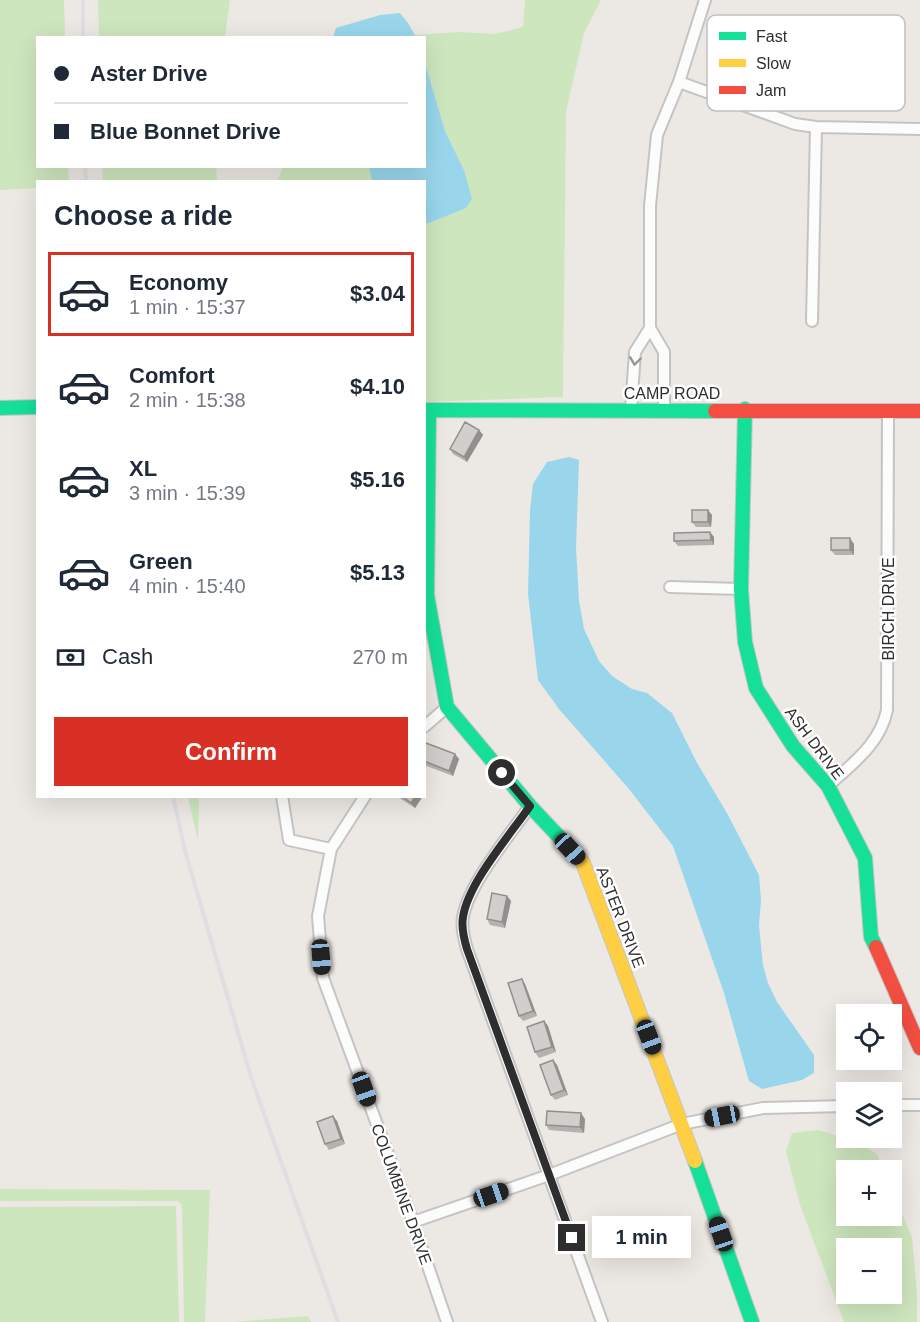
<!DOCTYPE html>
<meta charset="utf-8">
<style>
:root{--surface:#fff;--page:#f2f2f3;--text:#1f2937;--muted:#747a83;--line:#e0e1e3;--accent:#d93025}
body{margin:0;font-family:Arial,sans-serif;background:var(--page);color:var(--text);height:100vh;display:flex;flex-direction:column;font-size:22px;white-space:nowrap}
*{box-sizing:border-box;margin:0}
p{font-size:20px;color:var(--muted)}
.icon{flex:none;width:33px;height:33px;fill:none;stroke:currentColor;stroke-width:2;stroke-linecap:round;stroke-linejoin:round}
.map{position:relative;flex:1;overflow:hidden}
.drawer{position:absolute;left:36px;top:180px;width:390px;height:618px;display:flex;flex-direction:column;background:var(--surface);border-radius:0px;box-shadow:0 6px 24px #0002}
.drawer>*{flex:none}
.top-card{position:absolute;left:36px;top:36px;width:390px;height:132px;border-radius:0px;box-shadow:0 6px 24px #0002;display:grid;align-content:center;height:132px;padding:0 18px;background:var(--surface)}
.controls{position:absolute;left:836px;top:1004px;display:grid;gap:12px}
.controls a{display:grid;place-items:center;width:66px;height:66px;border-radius:0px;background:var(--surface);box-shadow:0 6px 24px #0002;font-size:30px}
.end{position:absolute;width:27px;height:27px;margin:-14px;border:8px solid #2e2e2e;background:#fff;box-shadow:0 0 0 3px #fff}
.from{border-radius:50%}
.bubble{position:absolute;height:42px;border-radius:0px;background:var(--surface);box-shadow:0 6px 24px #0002;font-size:20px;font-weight:700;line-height:42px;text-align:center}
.car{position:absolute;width:18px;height:36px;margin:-18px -9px;border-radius:8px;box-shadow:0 0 4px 2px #0007;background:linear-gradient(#222 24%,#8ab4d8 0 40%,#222 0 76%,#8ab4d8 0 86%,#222 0)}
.top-card b{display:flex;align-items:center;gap:21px;height:57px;font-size:22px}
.top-card b+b{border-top:2px solid var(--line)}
.top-card i{width:15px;height:15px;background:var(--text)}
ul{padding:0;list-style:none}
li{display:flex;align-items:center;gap:18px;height:84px;margin:0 12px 9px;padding:0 6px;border:3px solid transparent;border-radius:0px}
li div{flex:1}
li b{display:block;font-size:22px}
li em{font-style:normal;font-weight:700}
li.selected{border-color:var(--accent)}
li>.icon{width:54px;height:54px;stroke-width:1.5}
h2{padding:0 18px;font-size:27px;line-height:72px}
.pay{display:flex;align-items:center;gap:15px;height:66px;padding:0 18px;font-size:22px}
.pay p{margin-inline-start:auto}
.action{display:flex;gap:12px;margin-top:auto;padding:12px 18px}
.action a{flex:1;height:69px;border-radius:0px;background:var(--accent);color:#fff;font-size:24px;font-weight:700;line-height:69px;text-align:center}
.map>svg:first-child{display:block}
.green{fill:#cee6be;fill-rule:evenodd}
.water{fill:#99d6ec}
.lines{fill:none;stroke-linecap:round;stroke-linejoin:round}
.street-casing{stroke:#c5c4c5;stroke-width:14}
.fast-casing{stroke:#c5c4c5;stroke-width:16}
.slow-casing{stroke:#c5c4c5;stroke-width:16}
.jam-casing{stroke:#c5c4c5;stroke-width:16}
.street{stroke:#fcfcfb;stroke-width:10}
.fast{stroke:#16e098;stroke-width:14}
.slow{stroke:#ffcf43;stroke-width:14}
.jam{stroke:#f24e42;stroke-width:14}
.rail{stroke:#dfdfe1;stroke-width:4}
.wall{fill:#b4b1af}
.shaded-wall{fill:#92908e}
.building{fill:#d1cecb;stroke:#92908e;stroke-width:1.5}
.oneway{stroke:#959594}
.route{stroke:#2e2e2e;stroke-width:8}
.labels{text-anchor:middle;stroke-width:5;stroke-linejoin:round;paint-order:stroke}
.street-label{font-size:16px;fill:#2e2e2e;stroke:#fff}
.key{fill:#fff;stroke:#c0c0c0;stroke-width:1.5}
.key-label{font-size:16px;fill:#2e2e2e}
</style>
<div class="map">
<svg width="920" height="1322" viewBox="0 0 920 1322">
<rect width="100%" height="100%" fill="#ece8e4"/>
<path class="green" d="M 0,0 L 64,0 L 65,37 L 38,38 L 38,166 L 68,167 L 69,181 L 38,182 L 37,188 L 0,190 Z
M 98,0 L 230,0 L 225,37 L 99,37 Z
M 525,0 L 601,0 L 584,33 L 566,112 L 563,397 L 425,402 L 425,223 L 429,223 L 464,170 L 445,131 L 425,63 L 424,38 L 416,37 L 415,35 L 459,32 L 495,34 L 523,27 Z
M 283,166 L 369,167 L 372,181 L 277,182 Z
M 102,167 L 216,167 L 217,181 L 103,181 Z
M 188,797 L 199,797 L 198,841 Z
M 818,1130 L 856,1141 L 877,1154 L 883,1170 L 846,1170 L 846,1215 L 891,1215 L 891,1189 L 912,1237 L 917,1293 L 917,1322 L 844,1322 L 800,1205 L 786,1151 L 792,1133 ZM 846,1248 L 891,1248 L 891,1293 L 846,1293 Z
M 0,1189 L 210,1190 L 205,1322 L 184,1322 L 182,1206 L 178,1201 L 0,1201 Z
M 176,1206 L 179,1322 L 0,1322 L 0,1207 Z
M 308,1316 L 311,1322 L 233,1322 Z"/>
<path class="water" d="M 400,13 L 408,23 L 416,37 L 333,37 L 336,28 L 380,15 Z
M 425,63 L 445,131 L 464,170 L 472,199 L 466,208 L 429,223 L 425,223 L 424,182 L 372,181 L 369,167 L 424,166 Z
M 569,457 L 579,460 L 576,548 L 579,601 L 584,629 L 599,661 L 612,676 L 632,689 L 647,693 L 672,713 L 696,761 L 728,815 L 759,875 L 761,900 L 759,926 L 763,965 L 768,983 L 777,1002 L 814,1055 L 814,1073 L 802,1080 L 762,1089 L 749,1081 L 724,993 L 673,846 L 629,789 L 559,709 L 538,680 L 528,594 L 530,510 L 533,484 L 547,462 Z"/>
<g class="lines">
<defs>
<path id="street" d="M 679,82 L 795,124 L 816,127 L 920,129
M 812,321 L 816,127
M 650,328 L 650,206 L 657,135 L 679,82 L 705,0
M 631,410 L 635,352 L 650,328 L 664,352 L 664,409
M 670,587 L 741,589
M 424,727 L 447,707
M 828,786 C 853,763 880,744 887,710 L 888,411
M 282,796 L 289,840 L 331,849
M 365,796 L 331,849 L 318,916 L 323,978 L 413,1222 L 447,1322
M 530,806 C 510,835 469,883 463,917 C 461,928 464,939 467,949 L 602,1322
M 891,1105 L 920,1105
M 413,1222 L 549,1175 L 682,1124 L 763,1108 L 846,1106"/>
<path id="fast" d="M 0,408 L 38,407
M 745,409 L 741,589 L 745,642 L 756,688 L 793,746 L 828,786 L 865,858 L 871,937 L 876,947
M 424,410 L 715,411
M 429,410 L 427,595 L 447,707 L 530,806 L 580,859
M 695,1161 L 752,1322"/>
<path id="slow" d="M 580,859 L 583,863 L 695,1161"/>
<path id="jam" d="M 715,411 L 920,411
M 876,947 L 920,1048"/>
</defs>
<use href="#street" class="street-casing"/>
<use href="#fast" class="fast-casing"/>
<use href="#slow" class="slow-casing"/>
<use href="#jam" class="jam-casing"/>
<use href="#street" class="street"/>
<use href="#fast" class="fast"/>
<use href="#slow" class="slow"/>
<use href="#jam" class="jam"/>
<path class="rail" d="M 83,0 L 83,38
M 85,166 L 86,182
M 173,796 L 185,851 L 251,1077 L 338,1322"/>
</g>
<path class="wall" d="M 479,430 L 483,435 L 467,462 L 453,454 L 450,449 Z
M 712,515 L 711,527 L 696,527 L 692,522 Z
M 710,532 L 714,537 L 714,545 L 678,546 L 674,541 Z
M 854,544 L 854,555 L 835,555 L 831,550 Z
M 424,747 L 455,754 L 459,759 L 453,776 L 424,765 Z
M 399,796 L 423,796 L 415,808 L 401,799 Z
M 507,896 L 511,901 L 505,928 L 490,925 L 487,919 Z
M 525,984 L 537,1016 L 523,1021 L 519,1016 Z
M 544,1021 L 548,1026 L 556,1052 L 539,1058 L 535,1052 Z
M 553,1060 L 557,1065 L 568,1095 L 555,1100 L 551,1095 Z
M 585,1119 L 584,1133 L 549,1130 L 546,1125 Z
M 337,1121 L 345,1144 L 329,1150 L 325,1144 Z"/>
<path class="shaded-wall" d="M 479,430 L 483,435 L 467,462 L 464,457 Z
M 708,510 L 712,515 L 711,527 L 708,522 Z
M 710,532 L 714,537 L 714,545 L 711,540 Z
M 850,538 L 854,544 L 854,555 L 850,550 Z
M 455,754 L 459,759 L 453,776 L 449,771 Z
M 415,796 L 423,796 L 415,808 L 411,803 Z
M 507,896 L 511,901 L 505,928 L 502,922 Z
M 522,979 L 525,984 L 537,1016 L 533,1011 Z
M 544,1021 L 548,1026 L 556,1052 L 552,1047 Z
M 553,1060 L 557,1065 L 568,1095 L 564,1090 Z
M 581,1113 L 585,1119 L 584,1133 L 580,1127 Z
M 333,1116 L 337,1121 L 345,1144 L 341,1139 Z"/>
<path class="building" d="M 465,422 L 479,430 L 464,457 L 450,449 Z
M 692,510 L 708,510 L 708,522 L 692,522 Z
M 710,532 L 711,540 L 674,541 L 674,533 Z
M 831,538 L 850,538 L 850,550 L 831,550 Z
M 426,743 L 455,754 L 449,771 L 424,761 L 424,747 Z
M 402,796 L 415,796 L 411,803 Z
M 492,893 L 507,896 L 502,922 L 487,919 Z
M 522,979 L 533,1011 L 519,1016 L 508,983 Z
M 544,1021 L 552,1047 L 535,1052 L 527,1027 Z
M 553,1060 L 564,1090 L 551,1095 L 540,1065 Z
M 547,1111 L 581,1113 L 580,1127 L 546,1125 Z
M 333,1116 L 341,1139 L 325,1144 L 317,1122 Z"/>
<defs><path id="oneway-chevron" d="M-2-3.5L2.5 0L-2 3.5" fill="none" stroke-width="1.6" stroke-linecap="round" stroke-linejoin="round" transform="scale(1.5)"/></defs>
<use class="oneway" href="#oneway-chevron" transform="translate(635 361) rotate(97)"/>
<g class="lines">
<path class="route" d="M 502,773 L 530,806 C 510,835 468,883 463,917 C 461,928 464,939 467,949 L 572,1238"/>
</g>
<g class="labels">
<g class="street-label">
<text x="672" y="399">CAMP ROAD</text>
<text transform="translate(888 609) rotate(-90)" y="6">BIRCH DRIVE</text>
<text transform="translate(815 743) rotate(53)" y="6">ASH DRIVE</text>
<text transform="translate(621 917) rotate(69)" y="6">ASTER DRIVE</text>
<text transform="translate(402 1194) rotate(70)" y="6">COLUMBINE DRIVE</text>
</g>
</g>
<rect x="707" y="15" width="198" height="96" rx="9" class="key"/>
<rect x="719" y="32" width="27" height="8" fill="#16e098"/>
<rect x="719" y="59" width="27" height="8" fill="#ffcf43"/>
<rect x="719" y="86" width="27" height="8" fill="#f24e42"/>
<g class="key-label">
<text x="756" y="42">Fast</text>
<text x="756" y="69">Slow</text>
<text x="756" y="96">Jam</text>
</g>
</svg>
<div class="controls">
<a><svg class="icon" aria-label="locate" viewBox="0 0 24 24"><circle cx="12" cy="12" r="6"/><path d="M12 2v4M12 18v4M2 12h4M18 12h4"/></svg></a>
<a><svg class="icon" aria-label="layers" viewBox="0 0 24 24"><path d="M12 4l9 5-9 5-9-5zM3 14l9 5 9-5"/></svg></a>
<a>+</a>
<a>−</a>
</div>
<i class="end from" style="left:502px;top:773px"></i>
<i class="end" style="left:572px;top:1238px"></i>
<div class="bubble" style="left:592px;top:1216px;width:99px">1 min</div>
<i class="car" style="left:570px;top:849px;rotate:137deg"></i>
<i class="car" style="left:321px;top:957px;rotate:175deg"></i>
<i class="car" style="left:649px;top:1037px;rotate:159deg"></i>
<i class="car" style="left:364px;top:1089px;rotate:160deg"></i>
<i class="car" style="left:722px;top:1116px;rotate:259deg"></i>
<i class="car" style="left:491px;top:1195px;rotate:71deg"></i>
<i class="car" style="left:721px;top:1234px;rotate:341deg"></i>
<div class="top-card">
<b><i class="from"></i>Aster Drive</b>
<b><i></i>Blue Bonnet Drive</b>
</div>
<section class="drawer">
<h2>Choose a ride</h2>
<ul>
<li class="selected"><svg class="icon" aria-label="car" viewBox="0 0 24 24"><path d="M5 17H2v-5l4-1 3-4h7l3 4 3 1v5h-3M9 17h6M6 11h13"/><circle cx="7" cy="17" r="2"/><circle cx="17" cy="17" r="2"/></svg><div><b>Economy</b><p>1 min · 15:37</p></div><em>$3.04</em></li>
<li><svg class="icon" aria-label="car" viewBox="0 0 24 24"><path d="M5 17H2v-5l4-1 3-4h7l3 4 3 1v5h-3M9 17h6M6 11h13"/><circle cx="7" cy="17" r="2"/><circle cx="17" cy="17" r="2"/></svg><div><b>Comfort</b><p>2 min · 15:38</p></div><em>$4.10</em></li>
<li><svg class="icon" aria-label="car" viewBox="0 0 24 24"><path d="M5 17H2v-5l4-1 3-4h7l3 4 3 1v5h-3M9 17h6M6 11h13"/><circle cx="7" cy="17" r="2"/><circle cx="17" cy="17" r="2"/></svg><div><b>XL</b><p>3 min · 15:39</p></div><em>$5.16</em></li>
<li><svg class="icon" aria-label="car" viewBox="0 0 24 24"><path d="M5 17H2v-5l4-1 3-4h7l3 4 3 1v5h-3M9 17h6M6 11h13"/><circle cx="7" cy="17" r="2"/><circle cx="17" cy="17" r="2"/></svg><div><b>Green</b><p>4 min · 15:40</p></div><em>$5.13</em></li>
</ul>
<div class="pay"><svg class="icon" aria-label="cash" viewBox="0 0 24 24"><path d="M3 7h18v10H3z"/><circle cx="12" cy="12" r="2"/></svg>Cash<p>270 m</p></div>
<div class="action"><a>Confirm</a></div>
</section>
</div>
